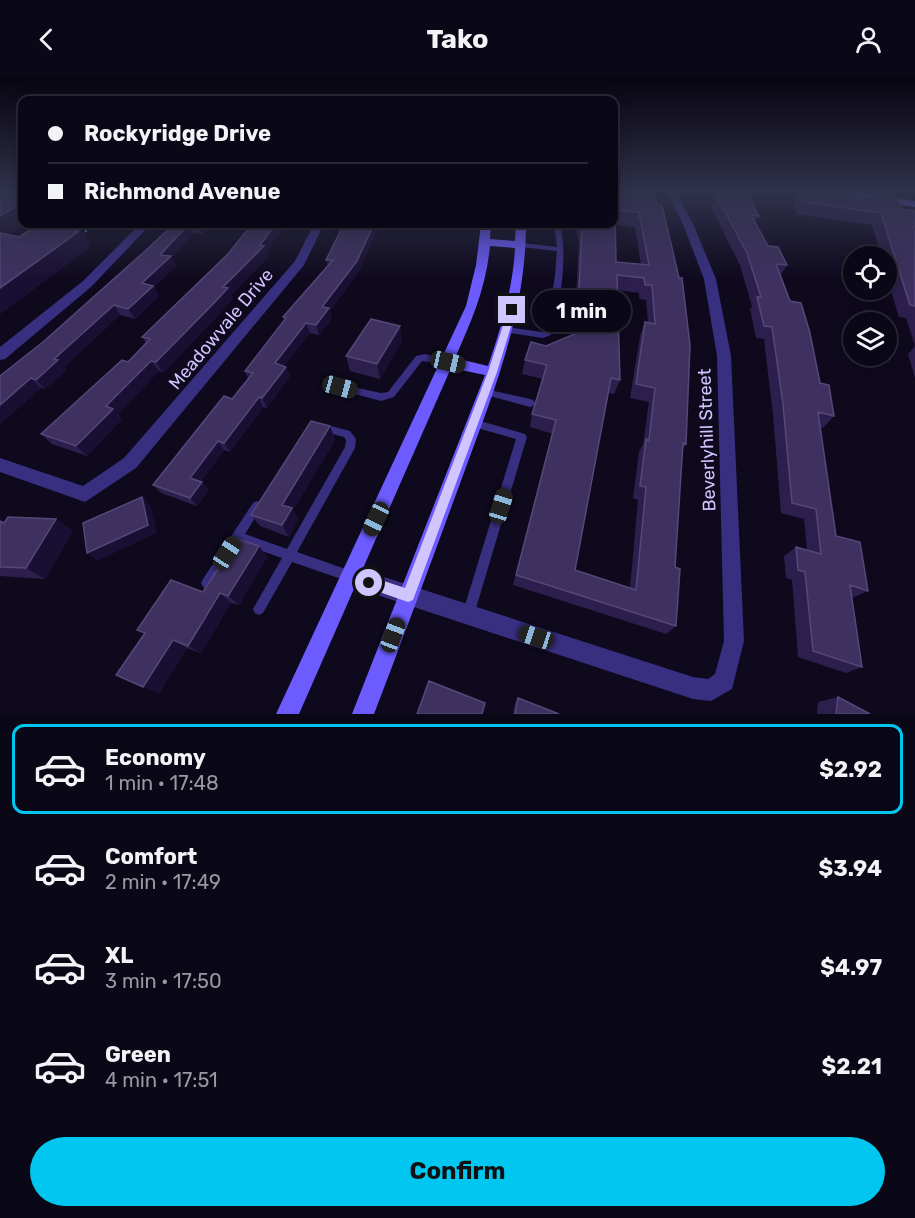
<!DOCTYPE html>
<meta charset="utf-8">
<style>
:root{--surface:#0a0716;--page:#181523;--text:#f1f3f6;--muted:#9999a1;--line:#2a2835;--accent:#00c6f0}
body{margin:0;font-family:Rubik,sans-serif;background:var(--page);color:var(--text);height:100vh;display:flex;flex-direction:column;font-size:22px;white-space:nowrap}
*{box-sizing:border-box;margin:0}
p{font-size:20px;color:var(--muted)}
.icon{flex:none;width:33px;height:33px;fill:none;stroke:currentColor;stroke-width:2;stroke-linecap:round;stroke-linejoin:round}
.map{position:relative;height:636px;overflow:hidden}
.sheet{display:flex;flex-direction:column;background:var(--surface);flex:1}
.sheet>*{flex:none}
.banner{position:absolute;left:18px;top:18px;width:600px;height:132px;border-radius:12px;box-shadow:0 3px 15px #0003,0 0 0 2px var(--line);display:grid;align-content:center;height:132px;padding:0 30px;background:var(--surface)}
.buttons{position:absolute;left:843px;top:168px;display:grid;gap:12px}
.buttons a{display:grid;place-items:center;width:54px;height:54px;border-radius:50%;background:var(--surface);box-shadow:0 3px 15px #0003,0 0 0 2px var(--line);font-size:30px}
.end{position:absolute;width:27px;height:27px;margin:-14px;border:8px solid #d0c5ff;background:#111;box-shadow:0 0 0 3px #111}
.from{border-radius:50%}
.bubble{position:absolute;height:42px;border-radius:21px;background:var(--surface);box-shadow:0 3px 15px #0003,0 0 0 2px var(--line);font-size:20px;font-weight:700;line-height:42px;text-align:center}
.car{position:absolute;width:18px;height:36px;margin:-18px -9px;border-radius:8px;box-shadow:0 0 4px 2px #0007;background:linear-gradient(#222 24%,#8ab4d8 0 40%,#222 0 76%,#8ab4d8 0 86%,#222 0)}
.banner b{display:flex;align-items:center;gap:21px;height:57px;font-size:22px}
.banner b+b{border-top:2px solid var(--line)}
.banner i{width:15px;height:15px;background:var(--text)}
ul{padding:10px 0 0;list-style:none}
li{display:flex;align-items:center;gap:18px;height:90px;margin:0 12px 9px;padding:0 18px;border:3px solid transparent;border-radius:12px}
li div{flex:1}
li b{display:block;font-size:22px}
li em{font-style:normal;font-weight:700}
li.active{border-color:var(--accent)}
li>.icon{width:54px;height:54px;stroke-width:1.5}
.cta{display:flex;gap:12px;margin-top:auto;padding:12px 30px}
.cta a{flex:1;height:69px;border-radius:36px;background:var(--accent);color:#111;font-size:24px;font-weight:700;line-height:69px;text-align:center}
header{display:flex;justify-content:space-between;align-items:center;height:78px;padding:0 30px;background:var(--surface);font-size:27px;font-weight:700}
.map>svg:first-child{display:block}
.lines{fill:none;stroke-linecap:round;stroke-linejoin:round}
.path{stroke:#20b6b8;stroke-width:2;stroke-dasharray:2 4;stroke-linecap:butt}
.lane{fill:#382f81;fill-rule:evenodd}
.street{fill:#382f81;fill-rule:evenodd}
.secondary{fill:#6c5cff;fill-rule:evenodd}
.wall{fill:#2c1f4d;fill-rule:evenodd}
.shaded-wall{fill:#190f32}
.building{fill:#3e3160;stroke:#554879;stroke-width:1.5;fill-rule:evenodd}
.route{fill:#d0c5ff}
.labels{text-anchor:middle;stroke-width:5;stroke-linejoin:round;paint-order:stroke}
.street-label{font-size:18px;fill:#d0c5ff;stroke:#0e091d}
</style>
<header><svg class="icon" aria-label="back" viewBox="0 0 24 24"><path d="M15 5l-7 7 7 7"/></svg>Tako<svg class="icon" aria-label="person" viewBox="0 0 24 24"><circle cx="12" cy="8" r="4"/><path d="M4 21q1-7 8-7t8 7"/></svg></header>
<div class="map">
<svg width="915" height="636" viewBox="0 0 915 636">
<rect width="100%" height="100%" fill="#0e091d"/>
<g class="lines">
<path class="path" d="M 80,157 L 96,146"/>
<path class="lane" d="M 554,146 L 560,146 C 566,173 563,199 559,225 C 557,236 556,247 551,257 L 543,260 L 503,254 L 502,252 L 503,250 L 506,249 L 542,254 L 545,253 L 547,249 L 555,197 L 557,173 L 522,169 L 519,167 L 522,165 L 557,169 Z
M 425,276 L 448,281 L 452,284 L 448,287 L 422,283 L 394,319 L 381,323 L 340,312 L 336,309 L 340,306 L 381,315 L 388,314 L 416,278 Z
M 485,311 L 530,321 L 533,322 L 535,325 L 533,328 L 530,329 L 482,316 L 481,314 L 482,312 Z
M 473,341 L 522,355 L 525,356 L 527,359 L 474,537 L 472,541 L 468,543 L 464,541 L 462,537 L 516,361 L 470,348 L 468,345 L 470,342 Z
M 320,345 L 350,353 L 356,361 L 355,370 L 297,474 L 354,494 L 356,498 L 354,502 L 350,504 L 292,484 L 263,535 L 259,537 L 255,535 L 253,531 L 282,480 L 239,465 L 211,509 L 207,511 L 203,509 L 201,505 L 203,501 L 253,425 L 257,423 L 261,425 L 262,428 L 245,456 L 287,471 L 345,369 L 346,362 L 344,359 L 317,352 L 315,349 L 317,346 Z"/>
<path class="street" d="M 666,113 L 676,113 L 693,146 L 716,201 L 731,278 L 744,563 L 732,611 L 711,623 L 693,621 L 350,508 L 343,505 L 340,498 L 343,491 L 350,488 L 693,599 L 708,601 L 715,596 L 724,563 L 717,278 L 704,201 L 683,146 Z
M 140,146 L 151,146 L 91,209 L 5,281 L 0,282 L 0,269 L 83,203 Z
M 314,146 L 324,146 L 304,187 L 136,390 L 85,424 L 0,394 L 0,380 L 83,408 L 124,380 L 295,183 Z"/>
<path class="secondary" d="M 826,113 L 852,113 L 915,123 L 915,129 L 831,116 Z
M 481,146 L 491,146 L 490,161 L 515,163 L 516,146 L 526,146 C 526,236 493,315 462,400 C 433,479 404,558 374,636 L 352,636 L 485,297 L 451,290 L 299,636 L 276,636 L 466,228 L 476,187 ZM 490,168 L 515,170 C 513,210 501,250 488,288 L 455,280 C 472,242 486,210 490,168 Z"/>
</g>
<path class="wall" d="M 0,113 L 22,113 L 22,146 L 8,157 L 19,159 L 38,147 L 30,146 L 56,146 L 80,151 L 90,166 L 87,168 L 89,170 L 0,236 Z
M 614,113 L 652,113 L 686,366 L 683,371 L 675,489 L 676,548 L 666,556 L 513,507 L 553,356 L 530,349 L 532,336 L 543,301 L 522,296 L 525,282 L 546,268 L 574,256 L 579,162 L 574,146 L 614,146 ZM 615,147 L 635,149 L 641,187 L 616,184 ZM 617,212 L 639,215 L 639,221 L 646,222 L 648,244 L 645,244 L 640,258 L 630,320 L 649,324 L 643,366 L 639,374 L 633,420 L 638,422 L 630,510 L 575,492 L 608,315 L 614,316 L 620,302 Z
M 710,113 L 751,113 L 752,116 L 750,121 L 759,138 L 755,144 L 768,168 L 787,187 L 780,198 L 820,305 L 834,338 L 823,350 L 820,349 L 836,458 L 868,513 L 852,520 L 862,589 L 846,595 L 798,579 L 792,502 L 786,500 L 784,478 L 796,469 L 807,472 L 804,441 L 781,435 L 773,337 L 764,261 L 756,260 L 750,231 L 752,228 L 740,187 L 711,129 L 714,121 Z
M 799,113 L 823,113 L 868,120 L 872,114 L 868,113 L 884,113 L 902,131 L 915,133 L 915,300 L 908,276 L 915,268 L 906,240 L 899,239 L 886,197 L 886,178 L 881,178 L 872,147 L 796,136 L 794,122 Z
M 174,146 L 212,146 L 202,156 L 194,155 L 171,180 L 176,188 L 154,209 L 159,218 L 135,241 L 120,237 L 64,289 L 67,292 L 45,311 L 41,310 L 0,346 L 43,264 L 144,174 Z
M 433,146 L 457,146 L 457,148 L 433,148 Z
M 378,149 L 359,193 L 330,233 L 332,240 L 319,257 L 310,255 L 284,288 L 286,289 L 290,298 L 267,330 L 263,329 L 230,374 L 224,372 L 201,403 L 209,412 L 197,428 L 161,415 L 153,407 L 232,321 L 248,300 L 245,293 L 284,242 L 283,239 L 328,188 L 326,182 Z
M 266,175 L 268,179 L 231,217 L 233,221 L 220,235 L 163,295 L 159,293 L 118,336 L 122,341 L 87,378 L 52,366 L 41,356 L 128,284 L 146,265 L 142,259 Z
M 402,263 L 380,301 L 350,293 L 346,278 Z
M 330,348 L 335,362 L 293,432 L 298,442 L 289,459 L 260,448 L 251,437 Z
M 56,441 L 73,453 L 45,501 L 0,498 L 0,443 L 4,445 Z
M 259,468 L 267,479 L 239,527 L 231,525 L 201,575 L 187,570 L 159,615 L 144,555 L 137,552 L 203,514 Z
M 838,619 L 870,636 L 817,636 L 818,624 Z
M 518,620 L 559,636 L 513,636 L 515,625 Z"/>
<path class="shaded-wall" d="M 15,129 L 22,140 L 22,146 L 25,146 L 0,162 L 0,138 Z
M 190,146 L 194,155 L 171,180 L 176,188 L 154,209 L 159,218 L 135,241 L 128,231 L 142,205 L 160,177 Z
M 197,146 L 212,146 L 202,156 Z
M 276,146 L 286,146 L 266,175 L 268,179 L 231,217 L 233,221 L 220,235 L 163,295 L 156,284 L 260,167 Z
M 374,146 L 378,146 L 378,149 L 359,193 L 330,233 L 332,240 L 319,257 L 316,247 L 322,229 Z
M 80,151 L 90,166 L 87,168 L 89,170 L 0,236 L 0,210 Z
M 114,227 L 120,237 L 64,289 L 67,292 L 45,311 L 36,302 L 54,281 Z
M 306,245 L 310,255 L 279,295 L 275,285 Z
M 400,248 L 402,263 L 380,301 L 377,286 Z
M 151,283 L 159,293 L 118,336 L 122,341 L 87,378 L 76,368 L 106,328 Z
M 286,289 L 290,298 L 267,330 L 262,320 Z
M 31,300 L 41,310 L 0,346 L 0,327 Z
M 259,319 L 263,329 L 230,374 L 224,365 Z
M 330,348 L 335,362 L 293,432 L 298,442 L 289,459 L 282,447 L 282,427 Z
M 218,363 L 224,372 L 197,408 L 190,400 Z
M 202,404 L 209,412 L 197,428 L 190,420 Z
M 142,419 L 150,427 L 157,455 L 97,483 L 87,475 Z
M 56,441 L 73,453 L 45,501 L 26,490 Z
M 259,468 L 267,479 L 239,527 L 228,518 Z
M 220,515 L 231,525 L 201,575 L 188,568 Z
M 173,562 L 187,570 L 159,615 L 143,609 Z"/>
<path class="building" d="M 0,113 L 22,113 L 22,131 L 15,129 L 0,138 Z
M 614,113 L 652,113 L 658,127 L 662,127 L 679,200 L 682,200 L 690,267 L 686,366 L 683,365 L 675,489 L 680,491 L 676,548 L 516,497 L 556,342 L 532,336 L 547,287 L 525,282 L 531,264 L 546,268 L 577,255 L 582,147 L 581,146 L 614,146 ZM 615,133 L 639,134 L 649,187 L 616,184 ZM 617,197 L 644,200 L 645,207 L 652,207 L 655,246 L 645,244 L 636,306 L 655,310 L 649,362 L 646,361 L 640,408 L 646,409 L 636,512 L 575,492 L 611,300 L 620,302 Z
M 721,113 L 751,113 L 752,116 L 747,116 L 759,138 L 751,137 L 768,168 L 778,169 L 787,187 L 776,186 L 790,223 L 801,225 L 810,255 L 820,305 L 829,307 L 834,338 L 818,334 L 836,458 L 860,464 L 868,513 L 850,507 L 862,589 L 813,573 L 805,494 L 798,492 L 796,469 L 821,476 L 816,431 L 792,425 L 783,326 L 772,249 L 764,248 L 757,219 L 761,219 L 747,175 L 716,117 L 723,118 Z
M 801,113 L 823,113 L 876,121 L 874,113 L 884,113 L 895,115 L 902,131 L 915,133 L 915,149 L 913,149 L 915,155 L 915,228 L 910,227 L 881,135 L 803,124 Z
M 40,146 L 56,146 L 80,151 L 75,154 L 78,154 L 0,210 L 0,155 L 19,159 Z
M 174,146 L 189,146 L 160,177 L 171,178 L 142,205 L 153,208 L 128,231 L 114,227 L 54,281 L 58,282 L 36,302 L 31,300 L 0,327 L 0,298 L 43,264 L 144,174 Z
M 252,146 L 276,146 L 260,167 L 264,168 L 223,209 L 228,210 L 215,224 L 156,284 L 151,283 L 106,328 L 113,331 L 76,368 L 41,356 L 122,282 L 128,284 L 150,261 L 142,259 L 228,176 Z
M 344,146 L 374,146 L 357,183 L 322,229 L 329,230 L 316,247 L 306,245 L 275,285 L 286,289 L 262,320 L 259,319 L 224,365 L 218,363 L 190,400 L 202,404 L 190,420 L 153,407 L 224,318 L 232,321 L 253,295 L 245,293 L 286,240 L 283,239 L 333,182 L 326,182 Z
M 371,241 L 400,248 L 377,286 L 346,278 Z
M 311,343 L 330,348 L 282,427 L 292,430 L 282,447 L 251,437 Z
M 142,419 L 148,447 L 87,475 L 83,445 Z
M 8,439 L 56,441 L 26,490 L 0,489 L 0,443 L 4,445 Z
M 237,461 L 259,468 L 228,518 L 220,515 L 188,568 L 173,562 L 143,609 L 116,597 L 145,555 L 137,552 L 171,502 L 203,514 Z
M 429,603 L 485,625 L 482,636 L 417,636 Z
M 838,619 L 870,636 L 836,636 Z
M 518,620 L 559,636 L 515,636 Z"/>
<linearGradient id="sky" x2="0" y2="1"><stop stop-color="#080510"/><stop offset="0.56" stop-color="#30324c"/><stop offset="1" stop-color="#30324c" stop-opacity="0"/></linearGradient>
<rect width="915" height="202" fill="url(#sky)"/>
<path class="route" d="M 512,229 L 516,232 L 497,294 L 413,522 L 408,524 L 365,509 L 363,505 L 365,500 L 369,498 L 405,510 L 488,294 L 508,232 Z"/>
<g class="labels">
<g class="street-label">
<text transform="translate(221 251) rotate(-50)" y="6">Meadowvale Drive</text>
<text transform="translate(707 362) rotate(-92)" y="6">Beverlyhill Street</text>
</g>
</g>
</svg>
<div class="buttons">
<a><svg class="icon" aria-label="locate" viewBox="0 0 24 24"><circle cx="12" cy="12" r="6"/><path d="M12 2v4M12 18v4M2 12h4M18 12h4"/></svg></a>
<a><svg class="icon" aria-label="layers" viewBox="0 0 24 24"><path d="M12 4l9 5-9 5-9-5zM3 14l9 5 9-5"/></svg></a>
</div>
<i class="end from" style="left:369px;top:505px"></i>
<i class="end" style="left:512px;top:232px"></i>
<div class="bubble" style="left:532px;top:212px;width:99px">1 min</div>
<i class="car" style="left:448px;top:284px;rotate:103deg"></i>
<i class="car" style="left:340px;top:309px;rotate:105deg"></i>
<i class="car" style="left:501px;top:428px;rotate:17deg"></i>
<i class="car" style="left:376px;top:441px;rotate:205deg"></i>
<i class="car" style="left:227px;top:475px;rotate:33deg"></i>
<i class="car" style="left:393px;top:557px;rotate:21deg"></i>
<i class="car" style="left:536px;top:559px;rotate:288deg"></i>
<div class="banner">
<b><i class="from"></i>Rockyridge Drive</b>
<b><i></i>Richmond Avenue</b>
</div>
</div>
<section class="sheet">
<ul>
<li class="active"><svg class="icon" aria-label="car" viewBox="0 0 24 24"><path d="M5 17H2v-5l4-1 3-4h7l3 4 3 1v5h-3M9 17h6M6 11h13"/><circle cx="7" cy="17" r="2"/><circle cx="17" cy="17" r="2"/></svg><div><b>Economy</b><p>1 min · 17:48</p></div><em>$2.92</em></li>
<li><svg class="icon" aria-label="car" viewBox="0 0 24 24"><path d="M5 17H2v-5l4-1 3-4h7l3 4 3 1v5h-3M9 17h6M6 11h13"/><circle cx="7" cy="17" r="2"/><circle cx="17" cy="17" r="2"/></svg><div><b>Comfort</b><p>2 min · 17:49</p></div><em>$3.94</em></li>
<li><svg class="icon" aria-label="car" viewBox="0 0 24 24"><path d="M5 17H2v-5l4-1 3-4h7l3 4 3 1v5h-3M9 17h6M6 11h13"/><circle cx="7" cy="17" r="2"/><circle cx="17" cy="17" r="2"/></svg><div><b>XL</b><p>3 min · 17:50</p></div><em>$4.97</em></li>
<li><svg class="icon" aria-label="car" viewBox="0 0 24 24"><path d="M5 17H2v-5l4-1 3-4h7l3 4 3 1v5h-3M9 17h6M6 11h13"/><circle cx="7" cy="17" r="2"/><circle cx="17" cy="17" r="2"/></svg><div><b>Green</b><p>4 min · 17:51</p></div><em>$2.21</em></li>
</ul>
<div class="cta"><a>Confirm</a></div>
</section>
